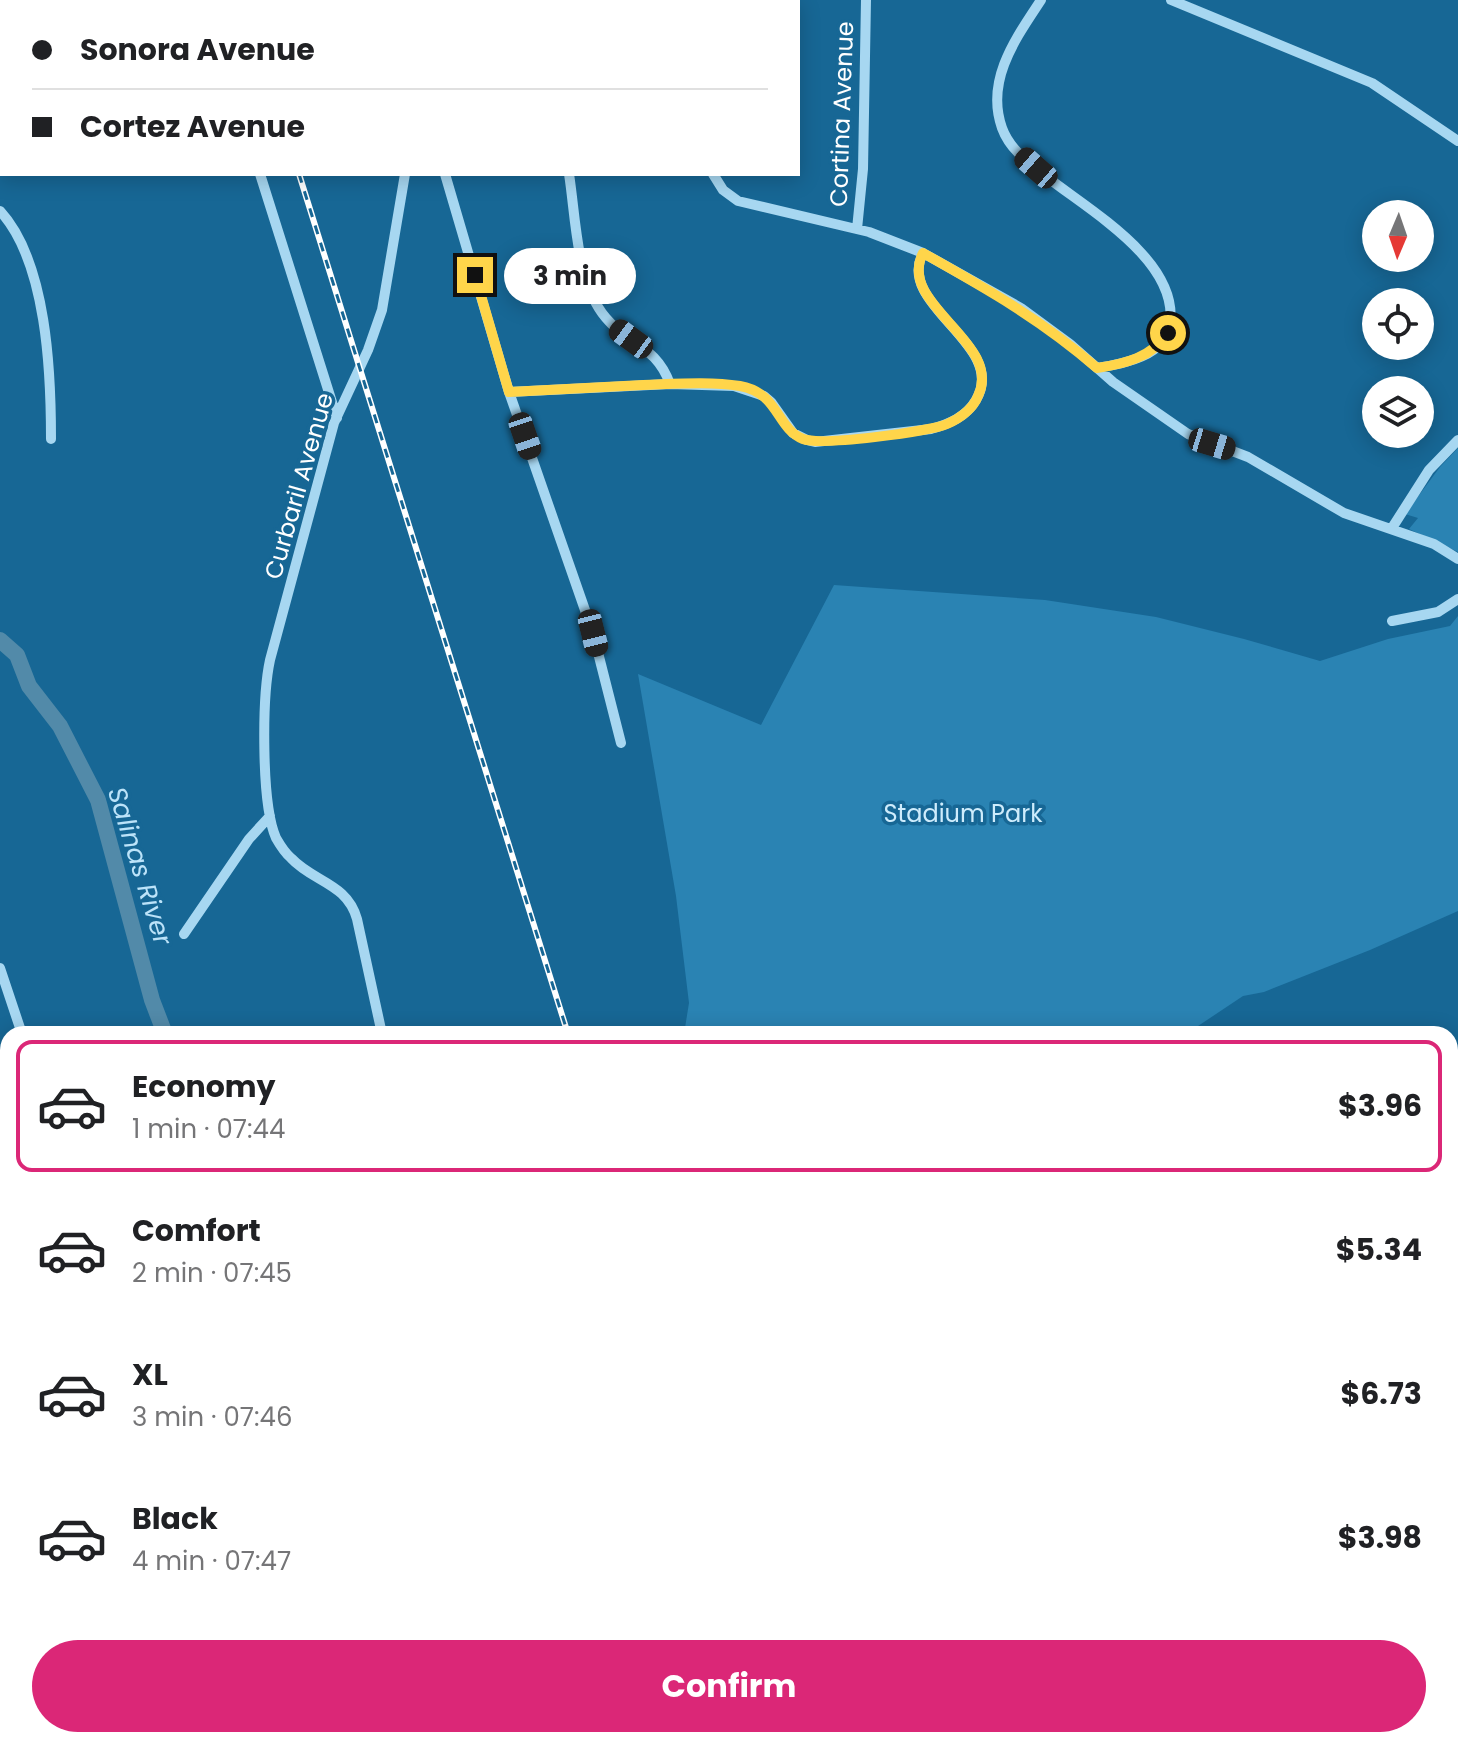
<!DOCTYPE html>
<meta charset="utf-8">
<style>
:root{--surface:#fff;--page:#f6f6f6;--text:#202124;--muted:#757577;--line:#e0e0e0;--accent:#db2777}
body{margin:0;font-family:Poppins,sans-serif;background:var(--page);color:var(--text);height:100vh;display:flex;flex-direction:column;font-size:30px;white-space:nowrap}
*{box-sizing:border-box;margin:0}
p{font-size:26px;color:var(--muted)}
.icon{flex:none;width:44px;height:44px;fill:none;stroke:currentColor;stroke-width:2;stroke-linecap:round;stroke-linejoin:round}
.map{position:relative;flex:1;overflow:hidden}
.drawer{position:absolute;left:0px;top:1026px;width:1458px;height:722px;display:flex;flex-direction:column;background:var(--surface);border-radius:24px 24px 0 0;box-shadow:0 4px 20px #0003}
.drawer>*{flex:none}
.guide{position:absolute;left:0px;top:0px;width:800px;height:176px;box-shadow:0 4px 20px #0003;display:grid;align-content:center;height:176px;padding:0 32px;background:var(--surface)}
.needle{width:52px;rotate:182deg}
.tools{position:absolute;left:1362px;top:200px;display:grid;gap:16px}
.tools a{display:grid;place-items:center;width:72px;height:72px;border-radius:50%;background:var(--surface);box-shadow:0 4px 20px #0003;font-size:40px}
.end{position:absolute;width:36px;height:36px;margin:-18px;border:10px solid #ffd54a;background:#111;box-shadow:0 0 0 4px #111}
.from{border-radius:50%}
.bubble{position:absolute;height:56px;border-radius:28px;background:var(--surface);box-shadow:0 4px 20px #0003;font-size:26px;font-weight:700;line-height:56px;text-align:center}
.car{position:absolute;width:24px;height:48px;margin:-24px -12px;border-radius:10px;box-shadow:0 0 6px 2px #0007;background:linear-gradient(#222 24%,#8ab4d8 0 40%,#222 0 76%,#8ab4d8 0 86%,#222 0)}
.guide b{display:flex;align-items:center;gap:28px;height:76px;font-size:30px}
.guide b+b{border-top:2px solid var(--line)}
.guide i{width:20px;height:20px;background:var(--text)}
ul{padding:14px 0 0;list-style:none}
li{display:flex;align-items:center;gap:24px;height:132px;margin:0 16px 12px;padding:0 16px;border:4px solid transparent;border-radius:16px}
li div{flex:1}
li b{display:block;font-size:30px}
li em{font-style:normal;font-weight:700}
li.current{border-color:var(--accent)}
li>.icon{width:72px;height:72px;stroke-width:1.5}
.button{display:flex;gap:16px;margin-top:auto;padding:16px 32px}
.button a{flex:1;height:92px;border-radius:48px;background:var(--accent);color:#fff;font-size:32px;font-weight:700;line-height:92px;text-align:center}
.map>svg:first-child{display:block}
.green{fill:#2a83b3}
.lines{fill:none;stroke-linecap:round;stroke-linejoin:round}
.river{stroke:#528aa9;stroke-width:16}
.minor{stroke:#a7d7f1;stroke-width:10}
.rail-casing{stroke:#fff;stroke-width:6}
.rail{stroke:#176795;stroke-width:3;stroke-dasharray:9;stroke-linecap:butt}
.route{stroke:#ffd54a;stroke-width:10}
.labels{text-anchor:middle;stroke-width:7;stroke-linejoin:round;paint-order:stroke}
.street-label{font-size:24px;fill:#fff;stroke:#176795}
.park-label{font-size:24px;fill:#ceecfc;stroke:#176795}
.water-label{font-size:26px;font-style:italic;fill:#bce3f9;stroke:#176795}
</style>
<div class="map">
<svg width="1458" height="1747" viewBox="0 0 1458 1747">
<rect width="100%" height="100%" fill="#176795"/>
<path class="green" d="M 1458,448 L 1458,552 L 1409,529 L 1418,518 L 1405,514 L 1440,467 Z
M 834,585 L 1045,600 L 1156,617 L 1244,639 L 1320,661 L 1388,639 L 1450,626 L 1458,616 L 1458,911 L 1370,950 L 1264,992 L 1243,996 L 1186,1034 L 684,1034 L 689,1003 L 676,896 L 638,674 L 761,725 Z
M 1450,1353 L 1458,1366 L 1458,1526 L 1450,1538 Z"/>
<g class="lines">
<path class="river" d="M 0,640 L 17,655 L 29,686 L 60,726 L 98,800 L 152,1000 L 165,1034
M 587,1740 L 601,1747
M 1093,1740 L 1109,1747
M 1024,1747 L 1039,1740"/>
<path class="minor" d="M 205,0 L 205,2
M 338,0 L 339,2
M 499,0 L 500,2
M 687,0 L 688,2
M 1041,0 C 1016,38 985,80 1002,128 C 1010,150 1029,163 1047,177 C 1090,211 1179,261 1170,324 C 1166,356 1123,364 1097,368
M 1171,0 L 1372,83 L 1458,141
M 81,2 L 83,0
M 444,2 L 445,0
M 0,83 L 2,85
M 0,95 L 2,93
M 260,174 L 337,418
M 445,174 L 509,392 L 593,633 L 621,743
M 569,174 C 576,218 576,283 606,318 C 629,346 656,345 670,384
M 713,174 L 723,190 L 738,201 L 869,232 L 923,253 L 1021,308 L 1070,344 L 1113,382 L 1188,434 L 1248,457 L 1344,513 L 1434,544 L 1458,559
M 0,211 C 47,262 51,373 51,439
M 857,229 L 863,169 L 866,0
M 509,392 L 670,384 L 734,386 L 764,396 L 771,402 L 793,433 L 807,440 L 815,442 L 931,429 C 949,424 966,417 976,400 C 1009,345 895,306 923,253
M 1392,528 L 1429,470 L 1458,440
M 1392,621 L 1438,612 L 1458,599
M 184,934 L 249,839 L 270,816
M 0,968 L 22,1034
M 382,1034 L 357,919 C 347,883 313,882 291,858 C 285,853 280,845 276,838 C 261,804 262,697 270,660 L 334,423 L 368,350 L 382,310 L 405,174
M 0,1119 L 8,1113
M 322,1740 L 325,1747
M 1409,1740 L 1435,1747"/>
<defs>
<path id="rail" d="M 243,0 L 244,2
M 299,174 L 568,1034
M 1450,1723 L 1458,1728"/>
</defs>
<use href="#rail" class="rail-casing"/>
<use href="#rail" class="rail"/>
</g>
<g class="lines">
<path class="route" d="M 475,275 L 509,392 C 554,390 598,387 643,385 C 674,384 709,381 740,386 C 779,393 776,428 803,439 C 821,446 928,432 947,424 C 959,419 973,409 978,396 C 1004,342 896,305 923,253 C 987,289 1042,320 1097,368 C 1124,364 1153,357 1168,333"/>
</g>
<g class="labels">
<g class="street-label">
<text transform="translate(842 114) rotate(-88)" y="8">Cortina Avenue</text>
<text transform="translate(299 486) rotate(-74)" y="8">Curbaril Avenue</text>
</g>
<g class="park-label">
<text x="963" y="822">Stadium Park</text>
</g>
<g class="water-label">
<text transform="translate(140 866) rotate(73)" y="9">Salinas River</text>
</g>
</g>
</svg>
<div class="tools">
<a><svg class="needle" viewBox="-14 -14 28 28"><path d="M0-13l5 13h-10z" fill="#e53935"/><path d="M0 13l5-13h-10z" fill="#757577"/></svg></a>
<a><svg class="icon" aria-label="locate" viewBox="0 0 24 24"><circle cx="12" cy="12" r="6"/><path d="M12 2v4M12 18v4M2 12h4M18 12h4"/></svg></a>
<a><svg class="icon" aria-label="layers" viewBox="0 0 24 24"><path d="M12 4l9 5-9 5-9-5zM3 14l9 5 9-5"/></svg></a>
</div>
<i class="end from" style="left:1168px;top:333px"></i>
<i class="end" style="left:475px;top:275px"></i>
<div class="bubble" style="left:504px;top:248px;width:132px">3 min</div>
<i class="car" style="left:1036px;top:168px;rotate:311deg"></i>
<i class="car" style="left:631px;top:339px;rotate:306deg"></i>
<i class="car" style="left:525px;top:436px;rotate:161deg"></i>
<i class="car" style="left:1212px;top:444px;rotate:107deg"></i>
<i class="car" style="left:593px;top:633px;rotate:166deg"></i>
<div class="guide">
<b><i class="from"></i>Sonora Avenue</b>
<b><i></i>Cortez Avenue</b>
</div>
<section class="drawer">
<ul>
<li class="current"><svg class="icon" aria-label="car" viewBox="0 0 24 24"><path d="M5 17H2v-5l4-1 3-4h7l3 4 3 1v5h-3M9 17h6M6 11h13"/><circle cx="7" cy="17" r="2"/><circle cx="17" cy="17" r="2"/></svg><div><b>Economy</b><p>1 min · 07:44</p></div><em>$3.96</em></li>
<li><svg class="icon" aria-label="car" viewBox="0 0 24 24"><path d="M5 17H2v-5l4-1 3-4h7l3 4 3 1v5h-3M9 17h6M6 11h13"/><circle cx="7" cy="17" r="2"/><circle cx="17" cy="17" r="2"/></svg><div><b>Comfort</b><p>2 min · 07:45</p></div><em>$5.34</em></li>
<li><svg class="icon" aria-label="car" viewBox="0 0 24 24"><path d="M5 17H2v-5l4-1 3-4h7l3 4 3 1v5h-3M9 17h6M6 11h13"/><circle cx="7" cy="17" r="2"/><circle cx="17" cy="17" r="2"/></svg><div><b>XL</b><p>3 min · 07:46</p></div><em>$6.73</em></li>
<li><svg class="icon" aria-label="car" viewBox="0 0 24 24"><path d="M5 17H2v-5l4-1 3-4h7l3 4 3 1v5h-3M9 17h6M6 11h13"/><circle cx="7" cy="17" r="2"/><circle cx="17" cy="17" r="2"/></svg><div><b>Black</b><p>4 min · 07:47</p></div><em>$3.98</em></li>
</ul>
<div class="button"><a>Confirm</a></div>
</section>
</div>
